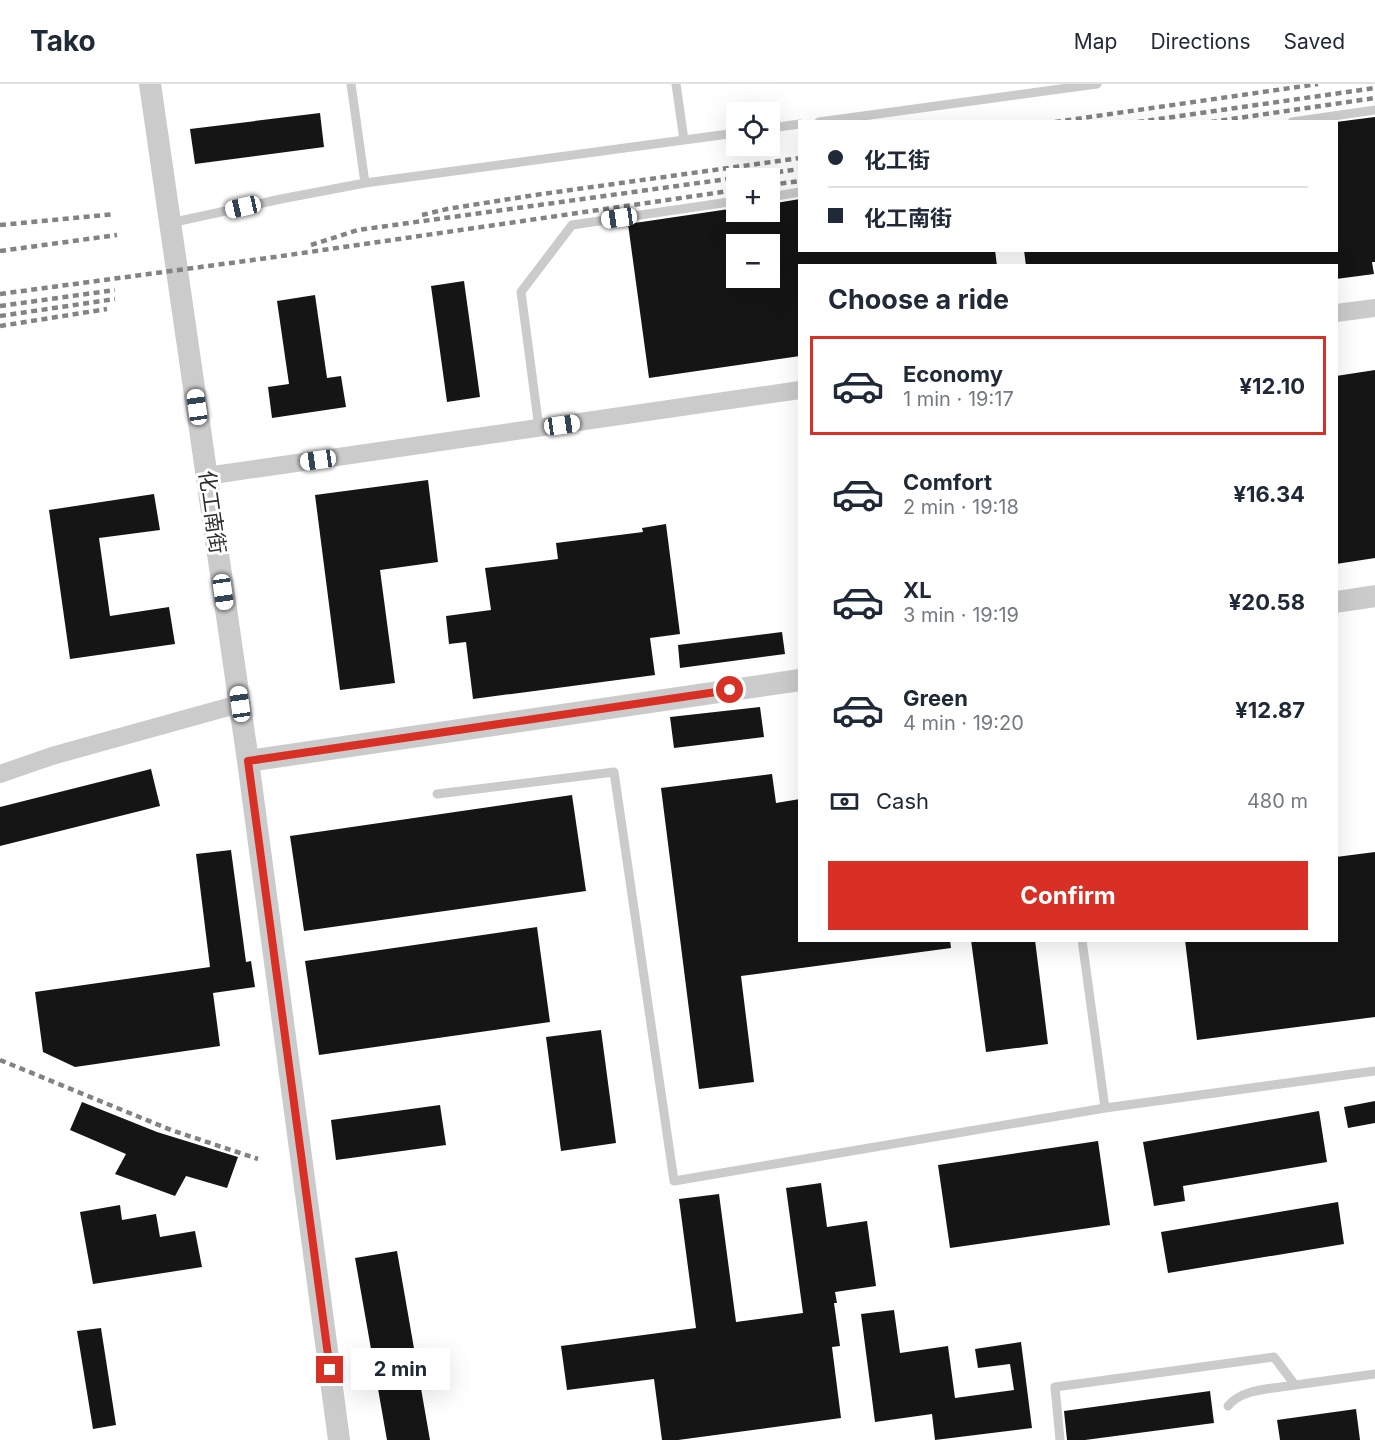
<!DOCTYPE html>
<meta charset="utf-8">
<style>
:root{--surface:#fff;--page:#f2f2f3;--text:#1f2937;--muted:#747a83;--line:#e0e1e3;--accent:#d93025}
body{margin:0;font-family:Inter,"Noto Sans SC",sans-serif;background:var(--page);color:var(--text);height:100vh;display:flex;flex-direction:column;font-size:22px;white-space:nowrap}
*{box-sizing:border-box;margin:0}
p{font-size:20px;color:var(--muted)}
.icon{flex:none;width:33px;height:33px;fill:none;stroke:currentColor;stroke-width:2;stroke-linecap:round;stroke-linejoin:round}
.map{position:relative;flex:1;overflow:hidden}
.sheet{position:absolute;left:798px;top:180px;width:540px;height:678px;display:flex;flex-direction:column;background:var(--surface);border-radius:0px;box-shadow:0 6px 24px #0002}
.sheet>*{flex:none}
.banner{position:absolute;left:798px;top:36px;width:540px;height:132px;border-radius:0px;box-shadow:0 6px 24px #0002;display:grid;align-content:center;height:132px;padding:0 30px;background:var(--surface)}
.tools{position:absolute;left:726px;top:18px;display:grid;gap:12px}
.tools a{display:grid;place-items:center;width:54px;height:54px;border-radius:0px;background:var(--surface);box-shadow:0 6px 24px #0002;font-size:30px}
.end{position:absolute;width:27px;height:27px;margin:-14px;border:8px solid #d93025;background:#fff;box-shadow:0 0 0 3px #fff}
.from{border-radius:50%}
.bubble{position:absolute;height:42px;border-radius:0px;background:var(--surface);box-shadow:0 6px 24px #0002;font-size:20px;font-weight:700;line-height:42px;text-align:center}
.car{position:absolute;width:18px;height:36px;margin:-18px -9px;border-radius:8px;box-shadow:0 0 4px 2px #0007;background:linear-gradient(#fff 24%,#345 0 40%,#fff 0 76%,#345 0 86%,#fff 0)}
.banner b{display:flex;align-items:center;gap:21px;height:57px;font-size:22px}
.banner b+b{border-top:2px solid var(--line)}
.banner i{width:15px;height:15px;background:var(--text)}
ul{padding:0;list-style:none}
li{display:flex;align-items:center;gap:18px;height:99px;margin:0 12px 9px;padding:0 18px;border:3px solid transparent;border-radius:0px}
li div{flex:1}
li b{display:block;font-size:22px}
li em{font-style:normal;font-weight:700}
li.selected{border-color:var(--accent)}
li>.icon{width:54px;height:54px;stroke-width:1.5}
h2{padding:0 30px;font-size:27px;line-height:72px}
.pay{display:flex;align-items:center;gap:15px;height:66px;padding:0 30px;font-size:22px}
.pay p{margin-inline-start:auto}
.cta{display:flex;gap:12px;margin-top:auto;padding:12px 30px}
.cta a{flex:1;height:69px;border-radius:0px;background:var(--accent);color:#fff;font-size:24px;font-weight:700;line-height:69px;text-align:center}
header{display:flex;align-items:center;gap:36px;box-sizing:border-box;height:84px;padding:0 30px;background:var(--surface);border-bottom:2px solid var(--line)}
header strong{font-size:28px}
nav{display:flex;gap:33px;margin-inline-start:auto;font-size:21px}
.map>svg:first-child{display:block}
.building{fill:#151515;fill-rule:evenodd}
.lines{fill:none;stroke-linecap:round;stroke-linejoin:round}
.service{stroke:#cbcbcb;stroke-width:9}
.minor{stroke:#cbcbcb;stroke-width:18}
.tertiary{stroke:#cbcbcb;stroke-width:22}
.rail{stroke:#838383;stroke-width:4.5;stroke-dasharray:6 4.5;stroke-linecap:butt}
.route{stroke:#d93025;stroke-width:8}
.labels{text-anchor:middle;stroke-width:6;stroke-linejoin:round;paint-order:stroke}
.street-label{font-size:21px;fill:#2e2e2e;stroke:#fff}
</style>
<header>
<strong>Tako</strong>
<nav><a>Map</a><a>Directions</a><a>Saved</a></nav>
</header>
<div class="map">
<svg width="1375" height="1356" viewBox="0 0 1375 1356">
<rect width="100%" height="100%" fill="#fff"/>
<path class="building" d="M 320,29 L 324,63 L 195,80 L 190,45 Z
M 1375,33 L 1375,178 L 1372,178 L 1374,190 L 1336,195 L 1336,182 L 1026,182 L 1024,166 L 1336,166 L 1336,38 Z
M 800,115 L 800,166 L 995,166 L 997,182 L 800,182 L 800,272 L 649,294 L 628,140 L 736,124 L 736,128 L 770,128 L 770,120 ZM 736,160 L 770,160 L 770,194 L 736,194 Z
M 464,197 L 480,313 L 447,318 L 431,202 Z
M 315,211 L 327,294 L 341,292 L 346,323 L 272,334 L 268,303 L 289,300 L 277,217 Z
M 1375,286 L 1375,474 L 1336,480 L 1336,292 Z
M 428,396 L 438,478 L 380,486 L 395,599 L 340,606 L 315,411 Z
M 154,410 L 160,446 L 99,454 L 110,532 L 169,523 L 175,560 L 70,575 L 49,426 Z
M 666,440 L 680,550 L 650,554 L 655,591 L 473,615 L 466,558 L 449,560 L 446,532 L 491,526 L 485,484 L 558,475 L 556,459 L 643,448 L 642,444 Z
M 782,548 L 785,570 L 680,584 L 678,561 Z
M 760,623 L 764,653 L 674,664 L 670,633 Z
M 151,685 L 160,722 L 0,762 L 0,723 Z
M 772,690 L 776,719 L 800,715 L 800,856 L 950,856 L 951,864 L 741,892 L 754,998 L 699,1005 L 661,704 Z
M 572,711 L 586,807 L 304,847 L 290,752 Z
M 231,766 L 246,878 L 251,877 L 255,903 L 213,909 L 220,962 L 75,983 L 43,968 L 35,908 L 210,883 L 196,770 Z
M 1375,768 L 1375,933 L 1197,956 L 1185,856 L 1336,856 L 1336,773 Z
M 537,843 L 550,938 L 319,971 L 305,877 Z
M 971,856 L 1035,856 L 1048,960 L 986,968 Z
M 601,946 L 616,1059 L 561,1067 L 546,953 Z
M 1375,1017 L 1375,1039 L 1348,1044 L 1344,1023 Z
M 82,1018 L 157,1048 L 238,1073 L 227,1104 L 186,1092 L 175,1112 L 115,1090 L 126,1070 L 70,1046 Z
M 440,1021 L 446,1061 L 336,1076 L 331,1036 Z
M 1319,1027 L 1327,1078 L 1183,1102 L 1185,1117 L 1154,1122 L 1143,1058 Z
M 1098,1057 L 1110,1141 L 950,1164 L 938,1081 Z
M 821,1099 L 827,1143 L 867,1137 L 876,1202 L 835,1208 L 837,1219 L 834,1219 L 840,1262 L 832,1263 L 841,1334 L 678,1356 L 662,1356 L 654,1295 L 567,1306 L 561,1262 L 696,1244 L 679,1115 L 719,1110 L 736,1238 L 803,1229 L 786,1104 Z
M 1338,1118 L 1344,1160 L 1168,1189 L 1161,1148 Z
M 120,1121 L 122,1136 L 156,1130 L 160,1153 L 195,1147 L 202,1183 L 93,1200 L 80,1128 Z
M 397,1167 L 430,1356 L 387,1356 L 355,1174 Z
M 894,1226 L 900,1269 L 948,1262 L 955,1314 L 1014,1306 L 1010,1280 L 978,1284 L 975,1265 L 1021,1258 L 1032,1344 L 935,1356 L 932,1330 L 875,1338 L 861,1230 Z
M 101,1244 L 116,1341 L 93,1345 L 77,1247 Z
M 1210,1307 L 1214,1339 L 1085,1356 L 1067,1356 L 1064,1327 Z
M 1356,1325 L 1360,1356 L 1280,1356 L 1277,1336 Z"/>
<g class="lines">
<path class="service" d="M 351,0 L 365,99
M 676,0 L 684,56
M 819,38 L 1097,0
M 1292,38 L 1375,26
M 770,44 L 800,40
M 770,113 L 800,108
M 170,139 L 281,115 L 365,99 L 736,49
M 539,344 L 521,208 L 572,141 L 736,117
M 437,710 L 614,688 L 674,1097 L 1105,1024 L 1375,987
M 1082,856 L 1105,1024
M 1228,1322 C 1242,1304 1273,1305 1295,1301
M 1060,1356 L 1055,1303 L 1274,1273 L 1295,1301 L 1375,1290"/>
<path class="minor" d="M 1336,229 L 1375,224
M 206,392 L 800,306
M 0,690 L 52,672 L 239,620"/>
<path class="tertiary" d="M 150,0 L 248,677 L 339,1356
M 1336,518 L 1375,512
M 248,677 L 800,596"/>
<path class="rail" d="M 1055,38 L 1318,0
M 1138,38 L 1375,4
M 1211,38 L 1375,14
M 770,101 L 800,97
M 422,131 L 447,125 L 535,111 L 800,74
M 0,141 L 115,130
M 311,161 L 358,146 L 800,85
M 0,167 L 117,151
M 0,210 L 275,173 L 736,106
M 0,222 L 115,206
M 0,232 L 115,215
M 0,242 L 107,225
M 0,976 L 171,1046 L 258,1075"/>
</g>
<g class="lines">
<path class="route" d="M 330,1286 L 248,677 L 730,606"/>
</g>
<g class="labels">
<g class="street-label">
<text transform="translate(212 428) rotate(82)" y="7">化工南街</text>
</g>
</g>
</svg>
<div class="tools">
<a><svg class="icon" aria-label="locate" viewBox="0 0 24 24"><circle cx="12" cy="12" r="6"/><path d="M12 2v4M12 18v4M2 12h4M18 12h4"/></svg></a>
<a>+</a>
<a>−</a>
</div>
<i class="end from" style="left:730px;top:606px"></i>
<i class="end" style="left:330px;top:1286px"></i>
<div class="bubble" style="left:351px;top:1264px;width:99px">2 min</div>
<i class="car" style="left:243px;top:123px;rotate:257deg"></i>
<i class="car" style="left:619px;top:134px;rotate:262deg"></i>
<i class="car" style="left:197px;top:323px;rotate:352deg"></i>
<i class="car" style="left:562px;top:341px;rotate:82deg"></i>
<i class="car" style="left:318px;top:376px;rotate:262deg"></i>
<i class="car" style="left:223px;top:508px;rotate:172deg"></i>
<i class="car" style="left:240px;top:620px;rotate:352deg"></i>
<div class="banner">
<b><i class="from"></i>化工街</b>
<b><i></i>化工南街</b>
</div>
<section class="sheet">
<h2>Choose a ride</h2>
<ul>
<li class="selected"><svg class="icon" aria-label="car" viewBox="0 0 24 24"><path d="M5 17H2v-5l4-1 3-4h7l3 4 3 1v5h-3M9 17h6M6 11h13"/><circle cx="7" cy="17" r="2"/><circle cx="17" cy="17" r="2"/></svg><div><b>Economy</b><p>1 min · 19:17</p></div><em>¥12.10</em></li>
<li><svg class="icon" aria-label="car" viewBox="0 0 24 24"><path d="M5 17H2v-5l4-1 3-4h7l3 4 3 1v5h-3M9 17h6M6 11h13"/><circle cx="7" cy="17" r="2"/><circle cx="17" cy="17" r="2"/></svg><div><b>Comfort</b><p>2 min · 19:18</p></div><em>¥16.34</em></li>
<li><svg class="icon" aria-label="car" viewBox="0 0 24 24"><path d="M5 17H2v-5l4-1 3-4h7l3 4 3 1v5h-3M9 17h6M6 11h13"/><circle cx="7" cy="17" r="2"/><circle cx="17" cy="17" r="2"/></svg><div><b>XL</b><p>3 min · 19:19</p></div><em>¥20.58</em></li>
<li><svg class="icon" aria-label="car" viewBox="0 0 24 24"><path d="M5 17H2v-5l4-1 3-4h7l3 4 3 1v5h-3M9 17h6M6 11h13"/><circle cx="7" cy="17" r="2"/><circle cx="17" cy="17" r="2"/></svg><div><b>Green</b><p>4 min · 19:20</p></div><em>¥12.87</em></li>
</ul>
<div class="pay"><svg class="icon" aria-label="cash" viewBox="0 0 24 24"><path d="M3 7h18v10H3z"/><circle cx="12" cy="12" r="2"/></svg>Cash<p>480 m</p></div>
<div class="cta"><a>Confirm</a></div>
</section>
</div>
